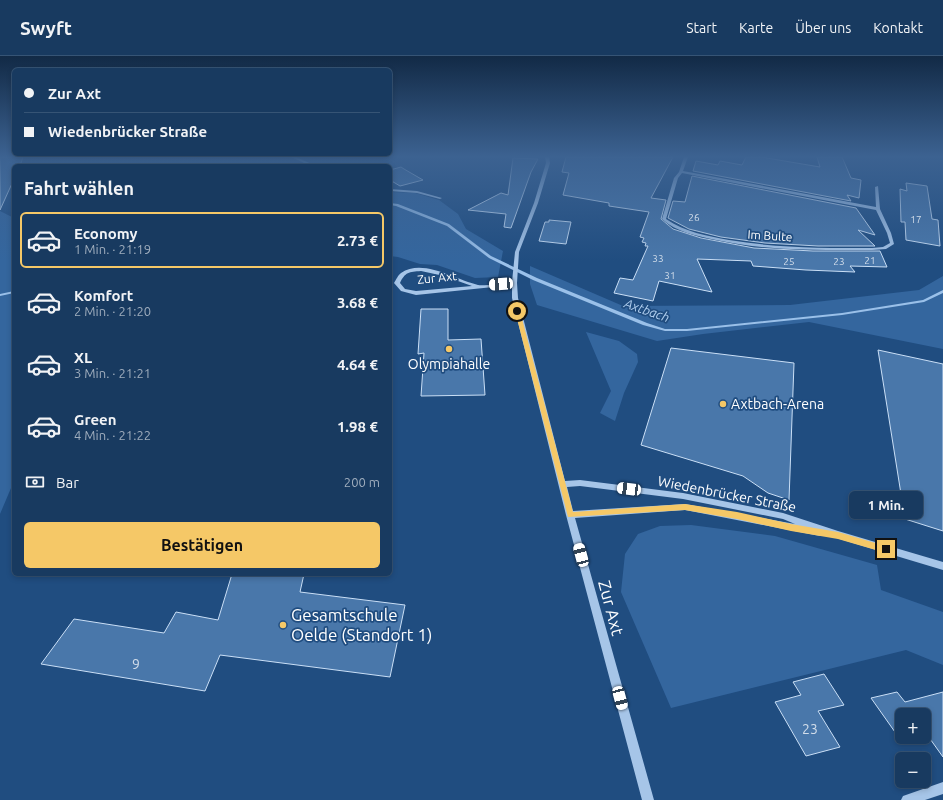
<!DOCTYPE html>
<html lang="de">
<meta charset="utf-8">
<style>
:root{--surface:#183a60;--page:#254569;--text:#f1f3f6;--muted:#9fadbd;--line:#365475;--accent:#f5c867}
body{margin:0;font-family:Ubuntu,sans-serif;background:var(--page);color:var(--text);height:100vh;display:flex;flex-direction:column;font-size:15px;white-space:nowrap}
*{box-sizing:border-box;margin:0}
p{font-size:13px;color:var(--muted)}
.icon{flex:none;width:22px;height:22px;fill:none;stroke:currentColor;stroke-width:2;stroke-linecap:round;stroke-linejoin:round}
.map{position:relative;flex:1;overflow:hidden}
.sheet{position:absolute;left:12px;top:108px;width:380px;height:412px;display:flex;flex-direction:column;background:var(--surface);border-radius:6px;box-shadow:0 2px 6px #0003,0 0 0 1px var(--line)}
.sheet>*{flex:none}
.hud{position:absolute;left:12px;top:12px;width:380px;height:88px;border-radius:6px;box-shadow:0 2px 6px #0003,0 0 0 1px var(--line);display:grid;align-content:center;height:88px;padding:0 12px;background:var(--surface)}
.buttons{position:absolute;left:895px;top:652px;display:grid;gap:8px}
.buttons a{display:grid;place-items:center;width:36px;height:36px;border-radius:6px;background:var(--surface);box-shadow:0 2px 6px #0003,0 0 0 1px var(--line);font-size:20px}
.end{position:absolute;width:18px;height:18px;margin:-9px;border:5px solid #f5c867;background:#111;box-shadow:0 0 0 2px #111}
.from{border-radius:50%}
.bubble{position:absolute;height:28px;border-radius:6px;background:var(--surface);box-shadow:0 2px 6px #0003,0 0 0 1px var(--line);font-size:13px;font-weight:600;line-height:28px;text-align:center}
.car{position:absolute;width:12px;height:24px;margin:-12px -6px;border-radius:5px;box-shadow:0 0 3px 1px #0007;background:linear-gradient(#fff 24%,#345 0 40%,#fff 0 76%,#345 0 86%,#fff 0)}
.hud b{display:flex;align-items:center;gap:14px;height:38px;font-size:15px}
.hud b+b{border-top:1px solid var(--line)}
.hud i{width:10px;height:10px;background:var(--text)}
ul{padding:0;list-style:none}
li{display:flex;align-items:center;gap:12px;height:56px;margin:0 8px 6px;padding:0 4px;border:2px solid transparent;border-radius:6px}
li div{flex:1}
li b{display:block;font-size:15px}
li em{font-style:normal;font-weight:600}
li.current{border-color:var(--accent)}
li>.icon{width:36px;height:36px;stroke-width:1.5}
h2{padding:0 12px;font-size:18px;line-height:48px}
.pay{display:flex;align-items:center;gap:10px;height:44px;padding:0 12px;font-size:15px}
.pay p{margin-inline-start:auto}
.cta{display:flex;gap:8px;margin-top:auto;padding:8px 12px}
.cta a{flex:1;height:46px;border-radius:6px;background:var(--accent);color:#111;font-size:16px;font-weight:600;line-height:46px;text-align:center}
header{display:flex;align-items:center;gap:24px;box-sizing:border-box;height:56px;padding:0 20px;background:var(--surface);border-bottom:1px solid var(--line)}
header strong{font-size:19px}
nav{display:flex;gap:22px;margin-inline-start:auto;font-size:14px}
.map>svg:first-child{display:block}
.green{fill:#34669e}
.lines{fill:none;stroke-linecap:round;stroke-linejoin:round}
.stream{fill:#9ac0e9;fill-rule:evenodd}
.building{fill:#4977aa;stroke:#cadff6}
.minor{fill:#a6c5e8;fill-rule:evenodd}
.route{fill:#f5c867}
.poi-dot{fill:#f5c867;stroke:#204d80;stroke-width:1.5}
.labels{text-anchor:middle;stroke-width:3.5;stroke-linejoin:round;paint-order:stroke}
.far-number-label{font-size:10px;fill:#d2ddea}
.far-street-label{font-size:12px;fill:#fff;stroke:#204d80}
.far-water-label{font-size:13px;font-style:italic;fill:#b1cfef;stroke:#204d80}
.poi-label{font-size:14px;fill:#fff;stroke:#204d80}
.street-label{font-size:14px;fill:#fff;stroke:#204d80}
.near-number-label{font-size:14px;fill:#d2ddea}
.near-street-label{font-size:17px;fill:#fff;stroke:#204d80}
.near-poi-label{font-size:17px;fill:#fff;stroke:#204d80;text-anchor:start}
</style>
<header>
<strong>Swyft</strong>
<nav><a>Start</a><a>Karte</a><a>Über uns</a><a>Kontakt</a></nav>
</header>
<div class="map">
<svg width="943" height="744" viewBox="0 0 943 744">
<rect width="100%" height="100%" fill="#204d80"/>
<path class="green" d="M 390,136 L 415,137 L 439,144 L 458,158 L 466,173 L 503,195 L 498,221 L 475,222 L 437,209 L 420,208 L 398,201 L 390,200 Z
M 0,155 L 14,162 L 14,425 L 0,458 Z
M 530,210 L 623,250 L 790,249 L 919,234 L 943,220 L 943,293 L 809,266 L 703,278 L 657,285 L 537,249 L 530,228 Z
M 586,276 L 619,285 L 637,298 L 638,306 L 624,337 L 615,365 L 600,357 L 611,335 Z
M 691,469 L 775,480 L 877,509 L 881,534 L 943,556 L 943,609 L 906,594 L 671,652 L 621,536 L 625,498 L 638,478 L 660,470 Z"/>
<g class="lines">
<path class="stream" d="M 390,147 L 398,148 L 449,168 L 491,200 L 537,222 L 647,267 L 665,273 L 687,273 L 842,257 L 923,244 L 943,234 L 943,237 L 924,246 L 842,259 L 687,275 L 665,275 L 643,269 L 533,224 L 489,202 L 447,170 L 396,150 L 390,149 Z
M 14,235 L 14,237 L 0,240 L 0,238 Z"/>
</g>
<path class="building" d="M 0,101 L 23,101 L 20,110 L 14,110 L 14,123 L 0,154 Z
M 566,101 L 673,101 L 651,142 L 666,144 L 661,163 L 673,173 L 701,182 L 754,192 L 813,195 L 880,195 L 887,211 L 850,210 L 855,216 L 806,214 L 753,210 L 751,205 L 697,203 L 712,236 L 659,225 L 653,245 L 614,237 L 620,222 L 633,224 L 648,190 L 645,190 L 646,187 L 642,186 L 644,182 L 640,181 L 649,156 L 609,150 L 609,147 L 563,139 L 569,117 L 562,116 Z
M 746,101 L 761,101 L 820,111 L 817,101 L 842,101 L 851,122 L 861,124 L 859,142 L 847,139 L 851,145 L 693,115 L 696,105 L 718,109 L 720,105 L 742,109 Z
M 513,102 L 538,103 L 531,116 L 511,172 L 504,171 L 506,158 L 468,154 L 501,137 L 508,139 Z
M 401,111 L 404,113 L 423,124 L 400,130 L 390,124 L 390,114 Z
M 692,120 L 856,152 L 875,179 L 858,174 L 875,190 L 818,190 L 765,187 L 721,181 L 689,173 L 668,162 L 673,145 L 685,146 Z
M 906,127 L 927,130 L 932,163 L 938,164 L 940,190 L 906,184 L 905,166 L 901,166 L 900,133 L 907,135 Z
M 549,164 L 571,166 L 566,188 L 539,185 L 545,166 L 549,166 Z
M 421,253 L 448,253 L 448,284 L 481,283 L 485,339 L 421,340 L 424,297 L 418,298 Z
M 671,292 L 794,307 L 789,444 L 768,437 L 743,420 L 641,389 Z
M 878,294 L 943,308 L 943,475 L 905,463 Z
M 232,518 L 304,518 L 300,536 L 405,549 L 390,621 L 220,599 L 205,635 L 41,608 L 74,563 L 164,577 L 176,556 L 218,564 Z
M 824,618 L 844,649 L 818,655 L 840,691 L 806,700 L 775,646 L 801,639 L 793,626 Z
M 897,636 L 905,646 L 943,636 L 943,701 L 928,680 L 924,681 L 924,659 L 902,659 L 902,681 L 922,681 L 902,686 L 871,642 Z"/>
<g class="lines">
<path class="minor" d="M 291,101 L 296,101 L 316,110 L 311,110 Z
M 545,101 L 549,101 L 550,107 L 538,147 L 519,196 L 517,227 L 518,242 L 565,425 L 580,424 L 683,437 L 783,457 L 838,475 L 943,506 L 943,514 L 823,478 L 820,480 L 685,454 L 575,462 L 654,744 L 642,744 L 566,459 L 512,242 L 512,229 L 416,239 L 401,235 L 394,227 C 396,224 398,219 401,217 C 423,202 456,224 478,229 C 485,230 503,227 512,226 L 515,196 L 534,147 L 546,107 ZM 421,215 L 444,220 L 472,230 L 416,235 L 405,233 L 400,227 C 405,216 409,216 421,215 ZM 580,430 L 683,443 L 783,463 L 795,468 L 685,448 L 573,455 L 567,431 Z
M 684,101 L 688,101 L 683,115 L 876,151 L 875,131 L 878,130 L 880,153 L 891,177 L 894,188 L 886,193 L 872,194 C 820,194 767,195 716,184 C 697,180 676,176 662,163 L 674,122 L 679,116 ZM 682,117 L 876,154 L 887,177 L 890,187 L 883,191 L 872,192 C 824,192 776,192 729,184 C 707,180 685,176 666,163 L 678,122 Z
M 390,133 L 417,135 L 442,142 L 440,143 L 417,137 L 390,135 Z
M 943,726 L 943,738 L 925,744 L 901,744 L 903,740 Z"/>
</g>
<linearGradient id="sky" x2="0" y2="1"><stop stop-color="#122a46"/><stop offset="0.49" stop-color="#3c6291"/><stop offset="1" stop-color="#3c6291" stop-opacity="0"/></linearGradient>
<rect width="943" height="205" fill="url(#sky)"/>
<path class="route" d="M 517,253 L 520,255 L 573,456 L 685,448 L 737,456 L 791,468 L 838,476 L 889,491 L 889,496 L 886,497 L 838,483 L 791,475 L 737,463 L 685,454 L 568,461 L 515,255 Z"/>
<g class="poi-dot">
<circle cx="449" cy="293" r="4"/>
<circle cx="723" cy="348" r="4"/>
<circle cx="283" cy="569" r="4"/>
</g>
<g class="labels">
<g class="far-number-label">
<text x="694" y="165">26</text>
<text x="916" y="167">17</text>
<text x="658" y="206">33</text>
<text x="870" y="208">21</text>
<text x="789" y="209">25</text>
<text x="839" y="209">23</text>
<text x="670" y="223">31</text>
</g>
<g class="far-street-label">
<text transform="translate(770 180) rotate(4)" y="4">Im Bulte</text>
<text transform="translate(437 222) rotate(-6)" y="4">Zur Axt</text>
</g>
<g class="far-water-label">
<text transform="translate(647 254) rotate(19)" y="5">Axtbach</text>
</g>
<g class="poi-label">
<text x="449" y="313">Olympiahalle</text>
<text x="731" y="353" text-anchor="start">Axtbach-Arena</text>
</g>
<g class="street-label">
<text transform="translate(727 438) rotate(11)" y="5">Wiedenbrücker Straße</text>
</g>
<g class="near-number-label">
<text x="136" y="613">9</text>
<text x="810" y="678">23</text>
</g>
<g class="near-street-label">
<text transform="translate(611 552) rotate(75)" y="6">Zur Axt</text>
</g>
<g class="near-poi-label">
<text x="291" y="565">Gesamtschule<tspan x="291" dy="20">Oelde (Standort 1)</tspan></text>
</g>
</g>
</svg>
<div class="buttons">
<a>+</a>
<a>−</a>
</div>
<i class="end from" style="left:517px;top:255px"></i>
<i class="end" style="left:886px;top:493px"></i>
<div class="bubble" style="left:849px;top:435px;width:74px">1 Min.</div>
<i class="car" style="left:501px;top:228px;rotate:266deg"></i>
<i class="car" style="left:629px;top:433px;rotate:277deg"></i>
<i class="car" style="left:581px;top:499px;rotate:345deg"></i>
<i class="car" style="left:620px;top:642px;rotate:165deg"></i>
<div class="hud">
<b><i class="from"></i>Zur Axt</b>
<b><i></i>Wiedenbrücker Straße</b>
</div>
<section class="sheet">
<h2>Fahrt wählen</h2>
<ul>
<li class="current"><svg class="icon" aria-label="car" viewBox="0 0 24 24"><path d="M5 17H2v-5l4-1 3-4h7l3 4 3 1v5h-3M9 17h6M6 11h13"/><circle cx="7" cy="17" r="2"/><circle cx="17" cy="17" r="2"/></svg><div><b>Economy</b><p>1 Min. · 21:19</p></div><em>2.73 €</em></li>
<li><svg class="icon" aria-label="car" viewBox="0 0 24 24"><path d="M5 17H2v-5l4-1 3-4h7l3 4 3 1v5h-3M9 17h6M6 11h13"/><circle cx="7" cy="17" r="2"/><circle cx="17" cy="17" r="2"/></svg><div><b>Komfort</b><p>2 Min. · 21:20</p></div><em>3.68 €</em></li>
<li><svg class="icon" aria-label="car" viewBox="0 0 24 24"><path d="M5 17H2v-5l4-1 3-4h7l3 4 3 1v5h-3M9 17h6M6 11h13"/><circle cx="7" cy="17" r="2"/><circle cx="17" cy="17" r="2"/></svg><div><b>XL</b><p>3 Min. · 21:21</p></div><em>4.64 €</em></li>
<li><svg class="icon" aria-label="car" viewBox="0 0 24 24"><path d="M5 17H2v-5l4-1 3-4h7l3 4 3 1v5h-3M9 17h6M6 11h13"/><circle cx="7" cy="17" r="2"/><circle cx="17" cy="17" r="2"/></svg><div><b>Green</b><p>4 Min. · 21:22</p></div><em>1.98 €</em></li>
</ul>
<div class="pay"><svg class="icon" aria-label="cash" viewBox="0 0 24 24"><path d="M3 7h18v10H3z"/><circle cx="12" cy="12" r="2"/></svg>Bar<p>200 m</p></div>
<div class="cta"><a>Bestätigen</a></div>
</section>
</div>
